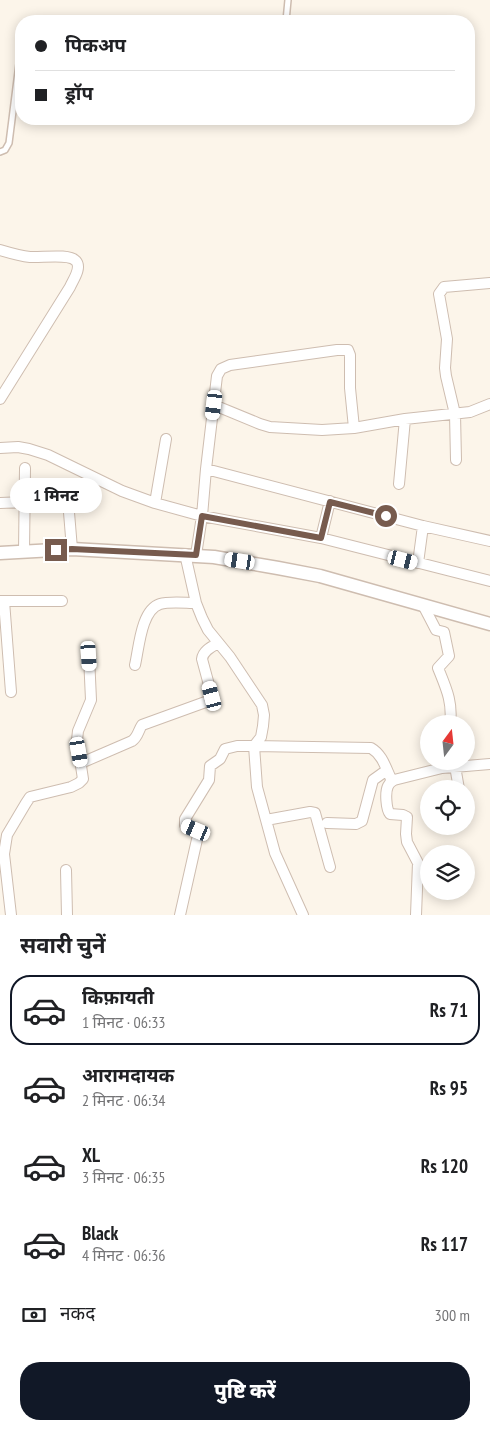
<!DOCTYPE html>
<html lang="hi">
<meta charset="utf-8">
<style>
:root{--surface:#fff;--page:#f6f6f6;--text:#202124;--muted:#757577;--line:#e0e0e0;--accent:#111827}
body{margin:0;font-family:"PT Sans Narrow","Noto Sans Devanagari",sans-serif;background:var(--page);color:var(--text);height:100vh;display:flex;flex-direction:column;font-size:19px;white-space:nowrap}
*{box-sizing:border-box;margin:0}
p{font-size:16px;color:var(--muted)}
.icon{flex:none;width:28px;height:28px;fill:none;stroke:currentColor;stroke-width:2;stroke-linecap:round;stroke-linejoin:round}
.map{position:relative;height:915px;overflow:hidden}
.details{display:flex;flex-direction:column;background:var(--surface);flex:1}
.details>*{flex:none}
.top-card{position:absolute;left:15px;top:15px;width:460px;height:110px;border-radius:20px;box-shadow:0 2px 12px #0003;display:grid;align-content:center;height:110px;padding:0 20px;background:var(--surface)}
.needle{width:32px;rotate:15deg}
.buttons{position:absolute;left:420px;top:715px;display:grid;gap:10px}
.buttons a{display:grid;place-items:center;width:55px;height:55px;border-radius:50%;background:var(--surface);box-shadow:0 2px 12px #0003;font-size:25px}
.end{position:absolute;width:22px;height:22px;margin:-11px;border:6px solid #775b4e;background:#fff;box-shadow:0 0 0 2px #fff}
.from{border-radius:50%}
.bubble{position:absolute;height:35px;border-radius:18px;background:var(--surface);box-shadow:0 2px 12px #0003;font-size:16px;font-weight:800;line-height:35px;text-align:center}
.car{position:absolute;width:15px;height:30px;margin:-15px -8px;border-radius:6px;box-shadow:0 0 4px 1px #0007;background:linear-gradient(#fff 24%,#345 0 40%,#fff 0 76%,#345 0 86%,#fff 0)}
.top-card b{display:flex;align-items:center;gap:18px;height:48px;font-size:19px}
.top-card b+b{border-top:1px solid var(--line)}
.top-card i{width:12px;height:12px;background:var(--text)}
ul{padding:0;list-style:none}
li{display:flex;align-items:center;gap:15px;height:70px;margin:0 10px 8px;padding:0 10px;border:2px solid transparent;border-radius:20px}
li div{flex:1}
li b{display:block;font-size:19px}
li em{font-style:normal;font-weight:800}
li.current{border-color:var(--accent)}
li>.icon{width:45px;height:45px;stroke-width:1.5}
h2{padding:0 20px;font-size:22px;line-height:60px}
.pay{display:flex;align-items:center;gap:12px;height:55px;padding:0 20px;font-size:19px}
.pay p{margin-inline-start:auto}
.cta{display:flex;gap:10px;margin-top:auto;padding:10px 20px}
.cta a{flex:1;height:58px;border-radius:20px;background:var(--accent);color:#fff;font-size:20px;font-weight:800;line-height:58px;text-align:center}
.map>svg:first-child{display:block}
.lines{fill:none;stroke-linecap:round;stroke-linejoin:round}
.service-casing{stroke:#cebdb0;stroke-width:8}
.minor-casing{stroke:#cebdb0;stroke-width:12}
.tertiary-casing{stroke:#cebdb0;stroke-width:15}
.service{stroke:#fff;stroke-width:5}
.minor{stroke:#fff;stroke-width:10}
.tertiary{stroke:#fff;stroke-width:12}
.route{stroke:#775b4e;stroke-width:6}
</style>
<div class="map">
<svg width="490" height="915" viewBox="0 0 490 915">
<rect width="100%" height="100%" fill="#fcf5ea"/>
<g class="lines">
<defs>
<path id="service" d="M 286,21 L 288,0
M 0,152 L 5,150 L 9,143 L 21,48"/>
<path id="minor" d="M 0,250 C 10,253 20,256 30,257 C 41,258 69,253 76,261 C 82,268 73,280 70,287 L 0,399
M 214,405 L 260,424 L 270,427 L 322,430 L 354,428 L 405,419 L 470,412 L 490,404
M 0,448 L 18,447 L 29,449 L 48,455 L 122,491 L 155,503 L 202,516 L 321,538 L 490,581
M 456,460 L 455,414 L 446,376 L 445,368 L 447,339 L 439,294 L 444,287 L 490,283
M 206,469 L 423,526 L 490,541
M 399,484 L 405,419
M 67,488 L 72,549
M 0,503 L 25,502
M 155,503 L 166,439
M 321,538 L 330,501
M 24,552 L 25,468
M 185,554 L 196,603 L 202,618 L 208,630 L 230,657 L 262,705 L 264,715 L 263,726 L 261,737 L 254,746
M 196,555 L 202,516 L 206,469 L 217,376 L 221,369 L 230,365 L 337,350 L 348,350 L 350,355 L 350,388 L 354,428
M 418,563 L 423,526
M 0,601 L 62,601
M 4,601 L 11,692
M 423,605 L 436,630 L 444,632 L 449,656 L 438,668 C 446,688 453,702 450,724
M 135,665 C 139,648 141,610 160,604 C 169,601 186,603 196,603
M 254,746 L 371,748 C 383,755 386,769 392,781
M 451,761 L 455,766 L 459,789
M 81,763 L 132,741 C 138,737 138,731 142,725 L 211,700 L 212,696 L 202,659 C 203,651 211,647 218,643
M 266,820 L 310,812 L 315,813 L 330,867
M 327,823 L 356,824 L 362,821 L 373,780 L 387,770
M 66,870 L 67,915
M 11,915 L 4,854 L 7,835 L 26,803 L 30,797 L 71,787 L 79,783 L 83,779 L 77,740 L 78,731 L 91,700 L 89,656
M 180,915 L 198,835 L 196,830 L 185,825 L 185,819 L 209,780 L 210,766 L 220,759 L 225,749 L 237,746 L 254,746 L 257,787 L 275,853 L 303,915
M 416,915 L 418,863 L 407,842 L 406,834 L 407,817 L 403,815 L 390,814 C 386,809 385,792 388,786 C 390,782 391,782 394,780 L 442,768 L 490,764"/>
<path id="tertiary" d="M 0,553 L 72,549 L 214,557 L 278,568 L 320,576 L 490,624"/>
</defs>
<use href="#service" class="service-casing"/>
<use href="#minor" class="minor-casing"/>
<use href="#tertiary" class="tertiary-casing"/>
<use href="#service" class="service"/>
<use href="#minor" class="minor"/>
<use href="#tertiary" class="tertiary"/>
</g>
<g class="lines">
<path class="route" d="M 56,550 L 72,549 L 196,555 L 202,516 L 321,538 L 330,502 L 386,516"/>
</g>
</svg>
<div class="buttons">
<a><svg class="needle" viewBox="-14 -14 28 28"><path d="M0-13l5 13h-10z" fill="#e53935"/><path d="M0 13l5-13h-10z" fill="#757577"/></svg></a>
<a><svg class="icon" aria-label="locate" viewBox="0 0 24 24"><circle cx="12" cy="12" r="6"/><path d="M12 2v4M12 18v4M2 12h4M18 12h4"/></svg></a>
<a><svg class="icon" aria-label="layers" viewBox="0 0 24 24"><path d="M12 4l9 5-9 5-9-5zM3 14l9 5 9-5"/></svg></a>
</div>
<i class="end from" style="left:386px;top:516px"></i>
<i class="end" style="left:56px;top:550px"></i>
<div class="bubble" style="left:10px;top:478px;width:92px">1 मिनट</div>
<i class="car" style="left:214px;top:405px;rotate:187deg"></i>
<i class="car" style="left:403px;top:560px;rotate:104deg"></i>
<i class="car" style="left:240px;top:561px;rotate:279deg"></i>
<i class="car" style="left:89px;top:656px;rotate:176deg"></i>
<i class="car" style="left:212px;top:696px;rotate:345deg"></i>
<i class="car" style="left:79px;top:752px;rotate:170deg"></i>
<i class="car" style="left:196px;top:830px;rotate:293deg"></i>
<div class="top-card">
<b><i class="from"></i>पिकअप</b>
<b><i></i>ड्रॉप</b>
</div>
</div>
<section class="details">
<h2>सवारी चुनें</h2>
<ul>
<li class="current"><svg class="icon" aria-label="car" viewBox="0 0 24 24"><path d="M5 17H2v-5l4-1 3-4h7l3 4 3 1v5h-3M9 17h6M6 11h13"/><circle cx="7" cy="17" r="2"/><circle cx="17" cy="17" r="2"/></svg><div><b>किफ़ायती</b><p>1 मिनट · 06:33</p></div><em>Rs 71</em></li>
<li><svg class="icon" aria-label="car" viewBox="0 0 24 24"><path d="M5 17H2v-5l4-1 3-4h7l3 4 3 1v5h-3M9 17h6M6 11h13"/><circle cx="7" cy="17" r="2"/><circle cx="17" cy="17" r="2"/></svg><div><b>आरामदायक</b><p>2 मिनट · 06:34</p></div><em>Rs 95</em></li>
<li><svg class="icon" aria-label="car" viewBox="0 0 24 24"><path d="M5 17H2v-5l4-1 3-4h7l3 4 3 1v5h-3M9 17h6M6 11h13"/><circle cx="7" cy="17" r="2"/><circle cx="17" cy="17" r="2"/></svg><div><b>XL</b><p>3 मिनट · 06:35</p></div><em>Rs 120</em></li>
<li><svg class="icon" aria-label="car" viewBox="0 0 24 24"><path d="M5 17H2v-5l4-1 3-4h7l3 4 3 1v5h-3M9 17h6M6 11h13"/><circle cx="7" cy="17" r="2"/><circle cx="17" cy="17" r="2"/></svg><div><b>Black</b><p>4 मिनट · 06:36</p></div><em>Rs 117</em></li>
</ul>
<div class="pay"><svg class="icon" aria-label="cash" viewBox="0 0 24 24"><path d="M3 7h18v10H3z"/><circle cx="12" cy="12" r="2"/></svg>नकद<p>300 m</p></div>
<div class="cta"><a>पुष्टि करें</a></div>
</section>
